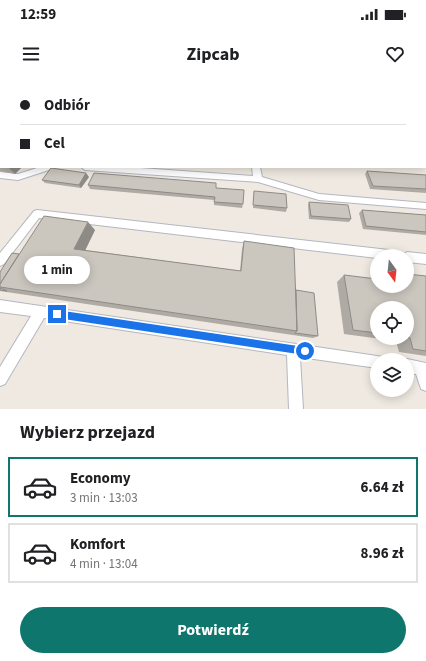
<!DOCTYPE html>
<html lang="pl">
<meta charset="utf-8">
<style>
:root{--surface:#fff;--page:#f6f6f6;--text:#202124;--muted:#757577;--line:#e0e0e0;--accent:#0f766e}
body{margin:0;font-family:"Source Sans 3",sans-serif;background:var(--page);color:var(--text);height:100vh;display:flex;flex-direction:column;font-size:15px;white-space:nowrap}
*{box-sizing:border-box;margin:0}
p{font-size:13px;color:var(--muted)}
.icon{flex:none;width:22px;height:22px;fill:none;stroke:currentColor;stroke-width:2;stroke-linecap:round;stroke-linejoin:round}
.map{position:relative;height:329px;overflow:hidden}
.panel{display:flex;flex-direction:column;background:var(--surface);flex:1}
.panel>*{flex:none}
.hud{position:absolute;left:0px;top:0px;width:426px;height:88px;box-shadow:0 2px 10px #0003;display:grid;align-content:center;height:88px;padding:0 20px;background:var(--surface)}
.needle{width:26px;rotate:165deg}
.fabs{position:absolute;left:370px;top:169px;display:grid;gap:8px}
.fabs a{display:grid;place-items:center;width:44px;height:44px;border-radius:50%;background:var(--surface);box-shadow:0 2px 10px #0003;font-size:20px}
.end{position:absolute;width:18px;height:18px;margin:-9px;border:5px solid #1a73e8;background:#fff;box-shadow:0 0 0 2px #fff}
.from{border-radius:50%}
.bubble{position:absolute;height:28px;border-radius:14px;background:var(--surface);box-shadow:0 2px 10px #0003;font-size:13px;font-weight:700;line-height:28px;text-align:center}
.hud b{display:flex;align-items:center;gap:14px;height:38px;font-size:15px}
.hud b+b{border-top:1px solid var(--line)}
.hud i{width:10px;height:10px;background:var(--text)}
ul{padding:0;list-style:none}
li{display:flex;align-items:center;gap:12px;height:60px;margin:0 8px 6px;padding:0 12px;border:2px solid var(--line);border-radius:0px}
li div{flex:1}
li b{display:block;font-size:15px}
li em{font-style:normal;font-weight:700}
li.selected{border-color:var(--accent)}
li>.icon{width:36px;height:36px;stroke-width:1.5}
h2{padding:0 20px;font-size:18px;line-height:48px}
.primary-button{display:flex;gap:8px;margin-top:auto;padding:8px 20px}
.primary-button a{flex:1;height:46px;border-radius:24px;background:var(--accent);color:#fff;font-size:16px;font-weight:700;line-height:46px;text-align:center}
.status{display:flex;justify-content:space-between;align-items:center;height:28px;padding:0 20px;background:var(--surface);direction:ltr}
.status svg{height:11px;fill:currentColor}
header{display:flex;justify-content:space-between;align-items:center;height:52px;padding:0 20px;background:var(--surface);font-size:18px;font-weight:700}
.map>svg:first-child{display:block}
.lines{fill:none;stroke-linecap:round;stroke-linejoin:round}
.service-casing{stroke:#b4b7c1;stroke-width:2}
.minor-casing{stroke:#b4b7c1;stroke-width:2}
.tertiary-casing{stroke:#b4b7c1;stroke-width:24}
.service{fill:#fff;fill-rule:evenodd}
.minor{fill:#fff;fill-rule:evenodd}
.tertiary{stroke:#fff;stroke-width:22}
.wall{fill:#afaba4;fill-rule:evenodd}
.shaded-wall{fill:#8e8b86}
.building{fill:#cbc7bf;stroke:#8e8b86}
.route{fill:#1a73e8}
</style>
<div class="status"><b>12:59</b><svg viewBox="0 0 49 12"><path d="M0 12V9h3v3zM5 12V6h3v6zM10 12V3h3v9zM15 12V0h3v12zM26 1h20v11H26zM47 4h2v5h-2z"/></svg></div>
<header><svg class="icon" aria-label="menu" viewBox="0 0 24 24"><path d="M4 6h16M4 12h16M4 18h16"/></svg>Zipcab<svg class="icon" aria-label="heart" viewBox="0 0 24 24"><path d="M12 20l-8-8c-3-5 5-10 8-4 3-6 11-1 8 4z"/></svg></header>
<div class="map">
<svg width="426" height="329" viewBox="0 0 426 329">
<rect width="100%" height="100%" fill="#efe9e1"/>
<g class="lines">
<defs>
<path id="service" d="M 425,78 L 426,79 L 426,86 L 425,85 Z
M 40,87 L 53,87 L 52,89 L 18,100 L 0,98 L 0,92 L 18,94 Z
M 81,87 L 126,87 L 253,96 L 252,87 L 260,87 L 262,97 L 319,114 L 426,123 L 426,129 L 319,120 L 258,102 L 85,90 Z
M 37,130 L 398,171 L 403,175 L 407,172 L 426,174 L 426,184 L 407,182 L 407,176 L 377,176 L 377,178 L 39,138 L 4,184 L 0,186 L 0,173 L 34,131 Z
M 0,220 L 377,276 L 382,277 L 383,280 L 377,280 L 377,288 L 300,277 L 303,329 L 289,329 L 287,275 L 44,238 L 5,304 L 0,306 L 0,287 L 31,236 L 0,232 Z
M 407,279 L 426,283 L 426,311 L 421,309 L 416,294 L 407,293 L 407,280 L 406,280 Z"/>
<path id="minor" d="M 341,0 L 353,0 L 353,1 L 341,1 Z
M 425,41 L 426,41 L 426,49 L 425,49 Z"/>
<path id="tertiary" d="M 36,1 L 37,0
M 0,28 L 1,27"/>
</defs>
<use href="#service" class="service-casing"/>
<use href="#minor" class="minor-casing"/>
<use href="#tertiary" class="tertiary-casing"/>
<use href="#service" class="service"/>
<use href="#minor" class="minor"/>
<use href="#tertiary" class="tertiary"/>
</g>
<path class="wall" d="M 377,0 L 412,0 L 413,1 L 378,1 Z
M 426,53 L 426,69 L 425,68 L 425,55 Z
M 0,66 L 1,66 L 1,87 L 22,87 L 15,94 L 0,91 Z
M 367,91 L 426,95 L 426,113 L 370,109 L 365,94 Z
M 89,97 L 81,108 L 45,103 L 42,100 Z
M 88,105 L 216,108 L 243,124 L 242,128 L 214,125 L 214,120 L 90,109 Z
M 254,111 L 287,128 L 286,132 L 253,128 Z
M 309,122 L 351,139 L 349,142 L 309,139 L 308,125 Z
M 362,130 L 426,135 L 426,155 L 363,149 L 359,133 Z
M 95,150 L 85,170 L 240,191 L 242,169 L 244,161 L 296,210 L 318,256 L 313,258 L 0,211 L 0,192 L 19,174 Z
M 344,195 L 377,206 L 426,196 L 426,276 L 399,272 L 396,261 L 344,254 L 337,202 ZM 377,228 L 407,228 L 407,258 L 377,258 Z"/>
<path class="shaded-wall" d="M 10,87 L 22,87 L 15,94 L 9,88 Z
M 86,93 L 89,97 L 81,108 L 79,105 Z
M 88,142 L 95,150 L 82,177 L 74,169 Z"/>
<path class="building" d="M 389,0 L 412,0 L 413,1 L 389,1 Z
M 0,66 L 1,66 L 1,86 L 0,86 Z
M 51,88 L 86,93 L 79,105 L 42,100 Z
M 367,91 L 426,95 L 426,109 L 373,106 Z
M 94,93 L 216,103 L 216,108 L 244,110 L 243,124 L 214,122 L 215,117 L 88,105 Z
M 254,111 L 286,114 L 287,128 L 253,125 Z
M 309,122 L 348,125 L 351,139 L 311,136 Z
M 362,130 L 426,135 L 426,152 L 366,146 Z
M 44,136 L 88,142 L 74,169 L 241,191 L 244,161 L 294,168 L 297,251 L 0,207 L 0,204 Z
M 12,173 L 19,174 L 0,204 L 0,192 Z
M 407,194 L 426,196 L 426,271 L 413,269 L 410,258 L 407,257 L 407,228 L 377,228 L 377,253 L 353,250 L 344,195 L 377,199 L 377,206 L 407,206 Z
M 0,208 L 7,211 L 0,210 Z
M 296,210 L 314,213 L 318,256 L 295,253 L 297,251 Z"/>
<path class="route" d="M 57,230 L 305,267 L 308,268 L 310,271 L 308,274 L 305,275 L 57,238 L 53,234 Z"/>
</svg>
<div class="fabs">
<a><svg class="needle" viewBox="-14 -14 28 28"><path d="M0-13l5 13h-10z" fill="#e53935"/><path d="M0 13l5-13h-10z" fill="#757577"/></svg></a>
<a><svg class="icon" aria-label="locate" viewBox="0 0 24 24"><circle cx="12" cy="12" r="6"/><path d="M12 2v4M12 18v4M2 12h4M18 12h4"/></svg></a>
<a><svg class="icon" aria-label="layers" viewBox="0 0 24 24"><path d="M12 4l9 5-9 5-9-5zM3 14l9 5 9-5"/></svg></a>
</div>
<i class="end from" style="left:305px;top:271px"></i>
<i class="end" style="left:57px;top:234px"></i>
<div class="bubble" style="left:24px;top:176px;width:66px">1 min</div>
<div class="hud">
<b><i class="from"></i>Odbiór</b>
<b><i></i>Cel</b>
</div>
</div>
<section class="panel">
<h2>Wybierz przejazd</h2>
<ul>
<li class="selected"><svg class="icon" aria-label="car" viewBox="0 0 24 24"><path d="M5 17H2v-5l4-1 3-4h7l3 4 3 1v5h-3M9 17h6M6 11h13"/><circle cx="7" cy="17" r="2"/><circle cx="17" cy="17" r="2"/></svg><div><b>Economy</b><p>3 min · 13:03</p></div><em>6.64 zł</em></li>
<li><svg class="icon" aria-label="car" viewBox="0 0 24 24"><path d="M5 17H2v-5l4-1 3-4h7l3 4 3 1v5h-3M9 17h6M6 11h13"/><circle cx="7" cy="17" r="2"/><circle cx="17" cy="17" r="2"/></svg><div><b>Komfort</b><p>4 min · 13:04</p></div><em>8.96 zł</em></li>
</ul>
<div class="primary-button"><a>Potwierdź</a></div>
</section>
